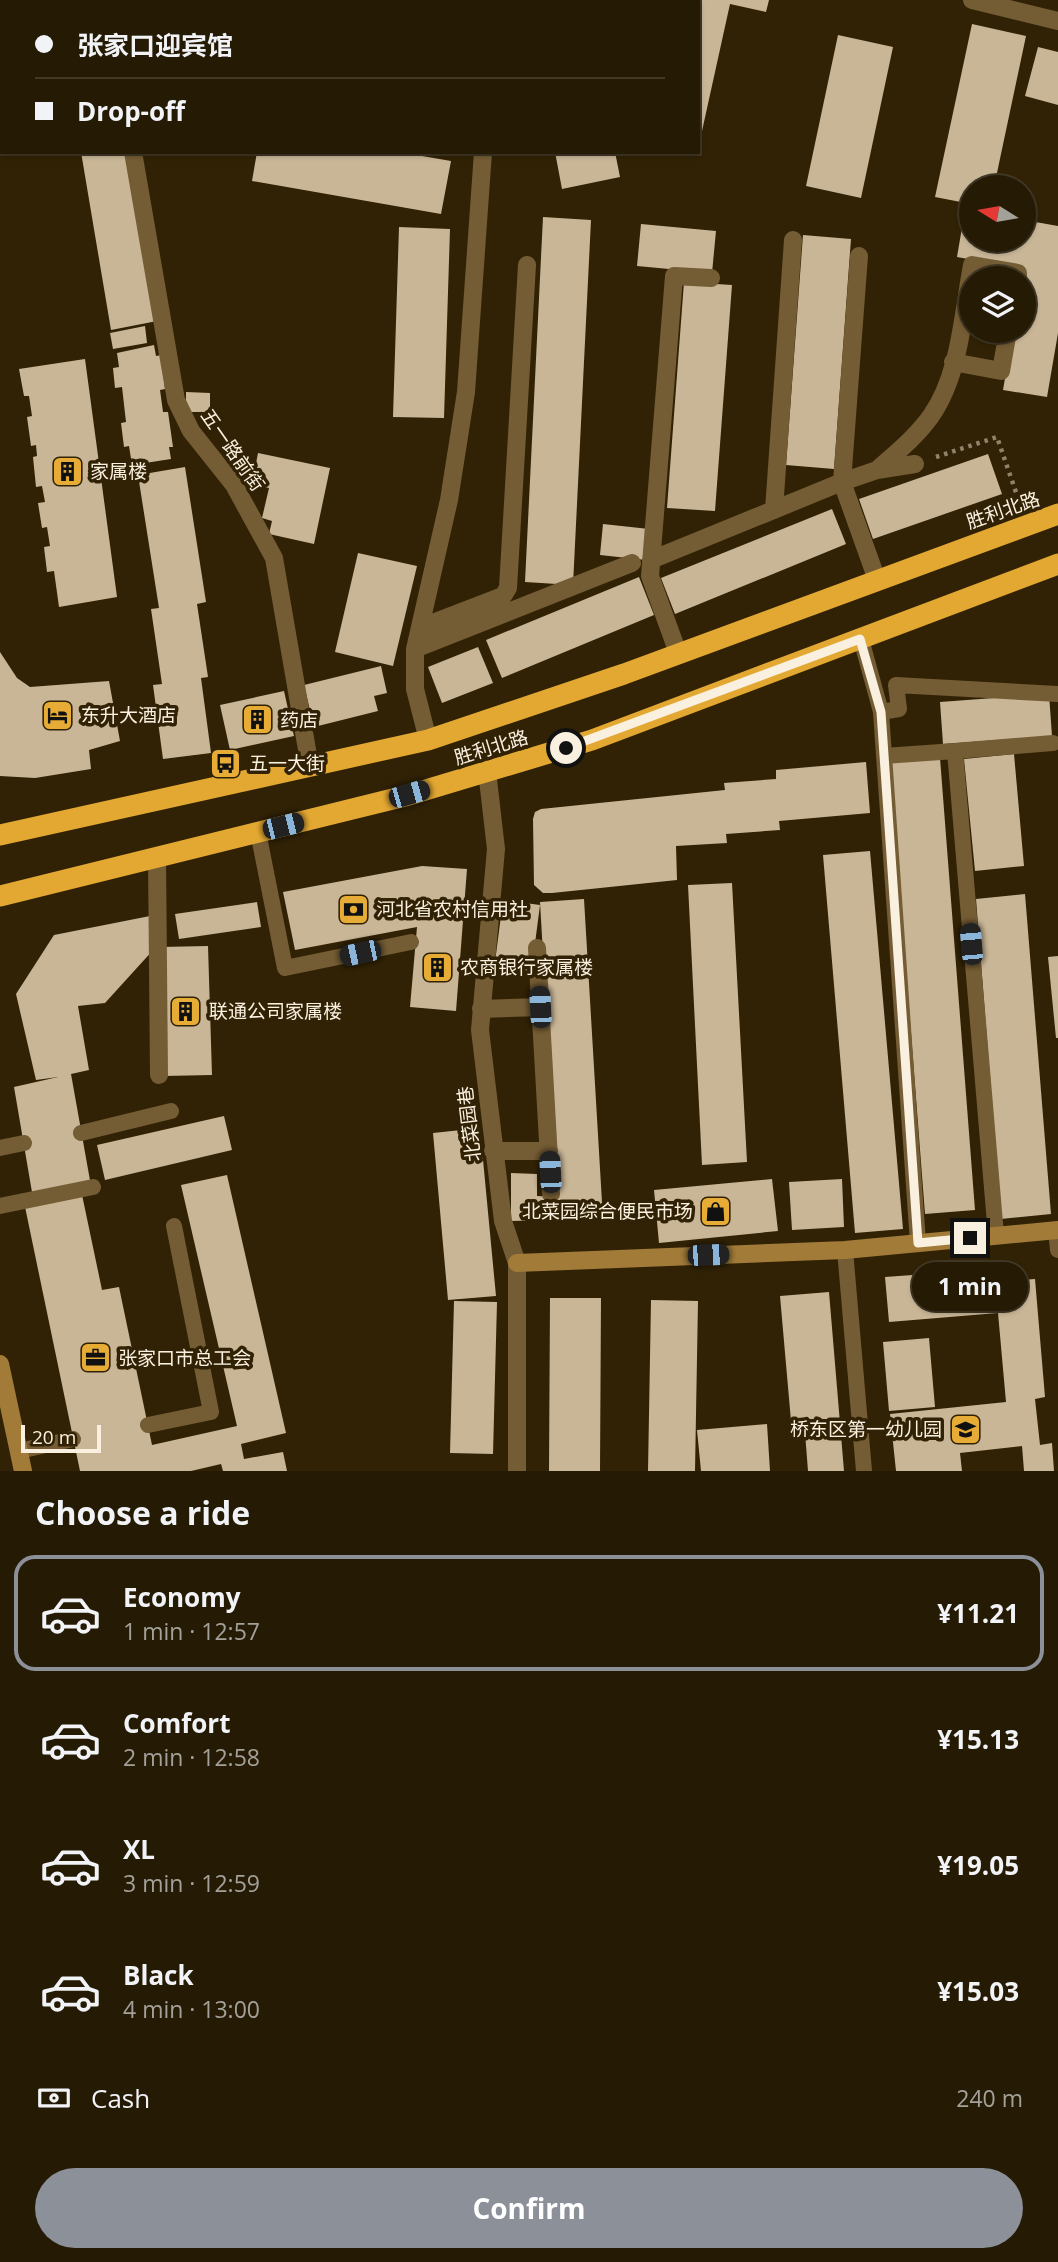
<!DOCTYPE html>
<meta charset="utf-8">
<style>
:root{--surface:#251a04;--page:#2d230e;--text:#f1f3f6;--muted:#a3a19a;--line:#423826;--accent:#8c9099}
body{margin:0;font-family:"Open Sans","Noto Sans SC",sans-serif;background:var(--page);color:var(--text);height:100vh;display:flex;flex-direction:column;font-size:26px;white-space:nowrap}
*{box-sizing:border-box;margin:0}
p{font-size:23px;color:var(--muted)}
.icon{flex:none;width:38px;height:38px;fill:none;stroke:currentColor;stroke-width:2;stroke-linecap:round;stroke-linejoin:round}
.map{position:relative;height:1471px;overflow:hidden}
.side{display:flex;flex-direction:column;background:var(--surface);flex:1}
.side>*{flex:none}
.guide{position:absolute;left:0px;top:0px;width:700px;height:154px;box-shadow:0 2px 5px #0004,0 0 0 2px var(--line);display:grid;align-content:center;height:154px;padding:0 35px;background:var(--surface)}
.needle{width:46px;rotate:281deg}
.fabs{position:absolute;left:959px;top:175px;display:grid;gap:14px}
.fabs a{display:grid;place-items:center;width:77px;height:77px;border-radius:50%;background:var(--surface);box-shadow:0 2px 5px #0004,0 0 0 2px var(--line);font-size:35px}
.scale{position:absolute;left:21px;bottom:18px;width:80px;box-sizing:border-box;padding-left:7px;border:4px solid #faf0e0;border-top:0;font-size:19px;line-height:24px;white-space:nowrap;color:#faf0e0;-webkit-text-stroke:5px #312205;paint-order:stroke}
.end{position:absolute;width:32px;height:32px;margin:-16px;border:9px solid #faf0e0;background:#111;box-shadow:0 0 0 4px #111}
.from{border-radius:50%}
.bubble{position:absolute;height:49px;border-radius:24px;background:var(--surface);box-shadow:0 2px 5px #0004,0 0 0 2px var(--line);font-size:23px;font-weight:700;line-height:49px;text-align:center}
.car{position:absolute;width:21px;height:42px;margin:-21px -10px;border-radius:9px;box-shadow:0 0 5px 2px #0007;background:linear-gradient(#222 24%,#8ab4d8 0 40%,#222 0 76%,#8ab4d8 0 86%,#222 0)}
.guide b{display:flex;align-items:center;gap:24px;height:66px;font-size:26px}
.guide b+b{border-top:2px solid var(--line)}
.guide i{width:18px;height:18px;background:var(--text)}
ul{padding:0;list-style:none}
li{display:flex;align-items:center;gap:21px;height:116px;margin:0 14px 10px;padding:0 21px;border:4px solid transparent;border-radius:21px}
li div{flex:1}
li b{display:block;font-size:26px}
li em{font-style:normal;font-weight:700}
li.active{border-color:var(--accent)}
li>.icon{width:63px;height:63px;stroke-width:1.5}
h2{padding:0 35px;font-size:32px;line-height:84px}
.pay{display:flex;align-items:center;gap:18px;height:77px;padding:0 35px;font-size:26px}
.pay p{margin-inline-start:auto}
.button{display:flex;gap:14px;margin-top:auto;padding:14px 35px}
.button a{flex:1;height:80px;border-radius:42px;background:var(--accent);color:#fff;font-size:28px;font-weight:700;line-height:80px;text-align:center}
.map>svg:first-child{display:block}
.building{fill:#c9b697}
.lines{fill:none;stroke-linecap:round;stroke-linejoin:round}
.path{stroke:#8f836c;stroke-width:4.5;stroke-dasharray:3.5 5;stroke-linecap:butt}
.lane{stroke:#745c34;stroke-width:16}
.street{stroke:#745c34;stroke-width:18}
.secondary{stroke:#a17b37;stroke-width:18}
.highway{stroke:#e3a832;stroke-width:21}
.route{stroke:#faf0e0;stroke-width:9}
.labels{text-anchor:middle;stroke-width:7;stroke-linejoin:round;paint-order:stroke}
.street-label{font-size:19px;fill:#faf0e0;stroke:#312205}
.poi-label{font-size:19px;fill:#faf0e0;stroke:#312205;text-anchor:start}
</style>
<div class="map">
<svg width="1058" height="1471" viewBox="0 0 1058 1471">
<rect width="100%" height="100%" fill="#312205"/>
<path class="building" d="M 698,0 L 769,0 L 766,12 L 730,4 L 702,131 L 698,130 Z
M 972,24 L 1026,36 L 994,187 L 971,187 L 971,204 L 935,197 Z
M 838,35 L 893,47 L 861,198 L 806,186 Z
M 1038,47 L 1058,52 L 1058,105 L 1025,96 Z
M 81,152 L 127,152 L 157,321 L 111,330 Z
M 257,152 L 399,152 L 451,161 L 441,214 L 252,181 Z
M 555,152 L 615,152 L 620,177 L 562,189 Z
M 965,210 L 971,211 L 971,240 L 1024,240 L 1024,220 L 1058,226 L 1058,333 L 1047,397 L 1003,390 L 1013,331 L 1024,331 L 1024,269 L 957,257 Z
M 543,217 L 591,220 L 573,585 L 525,582 Z
M 641,224 L 716,231 L 712,273 L 637,266 Z
M 399,227 L 450,229 L 444,418 L 393,417 Z
M 803,235 L 851,239 L 834,469 L 786,465 Z
M 684,282 L 732,285 L 715,511 L 667,508 Z
M 145,326 L 147,343 L 113,349 L 110,333 Z
M 154,345 L 156,356 L 161,355 L 165,389 L 160,390 L 163,412 L 168,412 L 173,447 L 169,447 L 171,459 L 132,465 L 129,446 L 124,447 L 121,423 L 126,422 L 122,387 L 115,388 L 113,368 L 119,367 L 117,353 Z
M 85,359 L 117,597 L 59,607 L 54,571 L 47,572 L 44,547 L 50,546 L 47,527 L 42,528 L 38,503 L 45,502 L 42,486 L 36,487 L 33,457 L 37,456 L 36,445 L 31,446 L 27,417 L 32,416 L 29,396 L 24,396 L 19,369 Z
M 186,392 L 210,393 L 210,412 L 186,412 Z
M 258,453 L 330,468 L 314,544 L 269,534 L 272,521 L 262,518 L 269,488 L 252,484 Z
M 988,454 L 1002,494 L 873,539 L 859,499 Z
M 185,467 L 206,602 L 197,604 L 208,677 L 201,678 L 211,753 L 163,759 L 153,685 L 162,684 L 151,609 L 159,608 L 138,475 Z
M 832,509 L 846,544 L 675,614 L 661,578 Z
M 603,524 L 649,529 L 646,560 L 600,555 Z
M 358,553 L 417,566 L 393,666 L 335,652 Z
M 639,577 L 654,615 L 502,678 L 486,640 Z
M 478,647 L 493,683 L 442,703 L 428,667 Z
M 0,652 L 17,678 L 30,687 L 109,681 L 120,741 L 89,750 L 91,769 L 35,778 L 0,776 Z
M 381,666 L 387,693 L 374,696 L 378,711 L 314,727 L 304,685 Z
M 284,691 L 294,736 L 230,750 L 220,705 Z
M 1049,694 L 1052,736 L 943,744 L 940,702 Z
M 1014,754 L 1024,866 L 975,871 L 964,759 Z
M 940,758 L 975,1210 L 925,1214 L 890,762 Z
M 866,762 L 870,813 L 779,821 L 780,830 L 726,834 L 727,843 L 676,846 L 677,880 L 552,893 L 543,893 L 534,885 L 533,819 L 535,812 L 541,809 L 725,790 L 724,783 L 776,779 L 776,770 Z
M 870,851 L 903,1229 L 855,1233 L 823,855 Z
M 422,866 L 467,869 L 456,1011 L 410,1007 L 417,927 L 295,950 L 283,892 Z
M 732,883 L 747,1162 L 702,1165 L 688,885 Z
M 1025,894 L 1051,1214 L 1001,1219 L 976,899 Z
M 584,899 L 603,1219 L 511,1221 L 511,1173 L 537,1174 L 537,1196 L 557,1197 L 540,902 Z
M 503,900 L 540,905 L 531,974 L 494,970 Z
M 257,902 L 261,927 L 179,939 L 175,914 Z
M 150,916 L 155,948 L 105,1003 L 78,1006 L 89,1070 L 71,1074 L 91,1186 L 33,1198 L 14,1087 L 58,1077 L 36,1080 L 16,994 L 54,935 Z
M 208,946 L 212,1075 L 164,1076 L 160,947 Z
M 1058,956 L 1058,1038 L 1056,1038 L 1048,957 Z
M 224,1116 L 232,1150 L 105,1180 L 97,1145 Z
M 480,1128 L 496,1296 L 448,1300 L 433,1133 Z
M 227,1175 L 286,1433 L 241,1444 L 244,1459 L 283,1452 L 287,1471 L 223,1471 L 221,1464 L 191,1471 L 80,1471 L 24,1202 L 81,1190 L 102,1290 L 119,1287 L 152,1445 L 237,1426 L 181,1185 Z
M 772,1179 L 778,1231 L 659,1243 L 654,1190 Z
M 842,1179 L 844,1227 L 792,1230 L 789,1182 Z
M 995,1269 L 996,1282 L 1035,1279 L 1045,1397 L 1035,1399 L 1040,1445 L 1052,1443 L 1054,1471 L 1024,1471 L 1022,1446 L 960,1453 L 962,1471 L 896,1471 L 890,1414 L 1006,1402 L 998,1313 L 889,1322 L 885,1277 Z
M 829,1292 L 844,1471 L 808,1471 L 804,1420 L 791,1421 L 780,1296 Z
M 550,1298 L 601,1298 L 600,1471 L 549,1471 Z
M 651,1300 L 698,1301 L 695,1471 L 648,1471 Z
M 454,1301 L 497,1302 L 493,1454 L 450,1453 Z
M 929,1338 L 935,1407 L 889,1411 L 883,1342 Z
M 767,1424 L 770,1471 L 701,1471 L 697,1430 Z"/>
<g class="lines">
<path class="path" d="M 936,457 L 997,437 L 1020,504"/>
<path class="lane" d="M 861,639 L 881,712 L 918,1243
M 881,712 L 899,709 L 896,685 L 1058,694
M 955,751 L 1053,743
M 884,756 L 955,751 L 996,1235
M 258,832 L 285,968 L 411,942
M 81,1133 L 171,1111
M 0,1148 L 24,1143
M 0,1206 L 93,1187
M 1056,1230 L 1058,1250
M 845,1250 L 864,1471
M 148,1425 L 211,1412 L 174,1226
M 19,1451 L 73,1439"/>
<path class="street" d="M 107,0 L 107,2
M 972,0 L 1058,21
M 133,152 L 176,400 L 191,431 L 234,485 L 274,558 L 310,767
M 859,256 L 842,482 L 877,470 L 915,464
M 953,362 L 1001,371 L 1008,331
M 877,470 C 896,453 916,437 931,416 C 960,375 963,313 972,265 L 1018,273 L 1018,278
M 774,510 L 793,240
M 651,560 L 842,482 L 877,580
M 420,628 L 503,596 L 508,588 L 527,265
M 415,649 L 632,563
M 678,653 L 650,576 L 674,276 L 711,278
M 428,740 L 415,689 L 415,649 L 449,500 L 466,392 L 483,152
M 487,771 L 496,849 L 480,1030 L 503,1221 L 517,1263 L 517,1471
M 157,857 L 159,1075
M 537,948 L 551,1194
M 481,1009 L 540,1007
M 493,1151 L 549,1151"/>
<path class="secondary" d="M 517,1263 L 845,1250 L 1058,1230
M 0,1364 L 23,1471"/>
<path class="highway" d="M 0,835 L 428,740 L 624,674 L 1058,514
M 0,896 L 409,795 L 592,740 L 1058,564"/>
</g>
<g class="lines">
<path class="route" d="M 566,748 L 860,639 L 881,712 L 918,1243 L 970,1238"/>
</g>
<defs>
<symbol id="building-square" viewBox="-11 -11 22 22"><rect x="-9" y="-9" width="18" height="18" rx="4" fill="#e7ac36" stroke="#312205"/><path d="M-4-6H4V6H1V3H-1V6H-4ZM-2.5-4.3h1.7v1.8h-1.7ZM.8-4.3h1.7v1.8H.8ZM-2.5-1h1.7V.8h-1.7ZM.8-1h1.7V.8H.8Z" fill="#111"/></symbol>
<symbol id="hotel-square" viewBox="-11 -11 22 22"><rect x="-9" y="-9" width="18" height="18" rx="4" fill="#e7ac36" stroke="#312205"/><path d="M-6-4.5h1.5V1H6V5H4.5V3h-9V5H-6ZM-4 0a1.8 1.8 0 1 1 3.6 0ZM.5 0V-2.5h3Q6-2.5 6 0Z" fill="#111"/></symbol>
<symbol id="bus-square" viewBox="-11 -11 22 22"><rect x="-9" y="-9" width="18" height="18" rx="4" fill="#e7ac36" stroke="#312205"/><path d="M-5-6H5V4H4V6H2V4H-2V6H-4V4H-5ZM-3.5-4V0h7V-4ZM-3.5 1.2v1.5H-2V1.2ZM2 1.2v1.5H3.5V1.2Z" fill="#111"/></symbol>
<symbol id="bank-square" viewBox="-11 -11 22 22"><rect x="-9" y="-9" width="18" height="18" rx="4" fill="#e7ac36" stroke="#312205"/><path d="M-6-4H6V4H-6ZM0-2.3a2.3 2.3 0 1 0 0 4.6a2.3 2.3 0 1 0 0-4.6Z" fill="#111"/></symbol>
<symbol id="shop-square" viewBox="-11 -11 22 22"><rect x="-9" y="-9" width="18" height="18" rx="4" fill="#e7ac36" stroke="#312205"/><path d="M-5-2.5h2.3a2.7 3.5 0 0 1 5.4 0H5L5.5 6h-11ZM-1.5-2.5h3a1.5 2.3 0 0 0-3 0Z" fill="#111"/></symbol>
<symbol id="office-square" viewBox="-11 -11 22 22"><rect x="-9" y="-9" width="18" height="18" rx="4" fill="#e7ac36" stroke="#312205"/><path d="M-6-3h4V-5.5h4V-3h4V5H-6ZM-1-4.5V-3h2v-1.5ZM-6 0V1H6V0Z" fill="#111"/></symbol>
<symbol id="school-square" viewBox="-11 -11 22 22"><rect x="-9" y="-9" width="18" height="18" rx="4" fill="#e7ac36" stroke="#312205"/><path d="M0-5L7-2L0 1L-7-2ZM-4 1L0 2.5L4 1V4Q0 6-4 4Z" fill="#111"/></symbol>
</defs>
<g fill-rule="evenodd">
<use href="#building-square" x="50" y="454" width="35" height="35"/>
<use href="#hotel-square" x="40" y="698" width="35" height="35"/>
<use href="#building-square" x="240" y="702" width="35" height="35"/>
<use href="#bus-square" x="208" y="746" width="35" height="35"/>
<use href="#bank-square" x="336" y="892" width="35" height="35"/>
<use href="#building-square" x="420" y="950" width="35" height="35"/>
<use href="#building-square" x="168" y="994" width="35" height="35"/>
<use href="#shop-square" x="698" y="1194" width="35" height="35"/>
<use href="#office-square" x="78" y="1340" width="35" height="35"/>
<use href="#school-square" x="948" y="1412" width="35" height="35"/>
</g>
<g class="labels">
<g class="street-label">
<text transform="translate(233 450) rotate(55)" y="7">五一路前街</text>
<text transform="translate(1003 510) rotate(-19)" y="7">胜利北路</text>
<text transform="translate(491 747) rotate(-17)" y="7">胜利北路</text>
<text transform="translate(469 1124) rotate(-97)" y="7">北菜园巷</text>
</g>
<g class="poi-label">
<text x="90" y="478">家属楼</text>
<text x="81" y="722">东升大酒店</text>
<text x="280" y="727">药店</text>
<text x="249" y="770">五一大街</text>
<text x="376" y="916">河北省农村信用社</text>
<text x="460" y="974">农商银行家属楼</text>
<text x="209" y="1018">联通公司家属楼</text>
<text x="693" y="1218" text-anchor="end">北菜园综合便民市场</text>
<text x="118" y="1365">张家口市总工会</text>
<text x="942" y="1436" text-anchor="end">桥东区第一幼儿园</text>
</g>
</g>
</svg>
<div class="fabs">
<a><svg class="needle" viewBox="-14 -14 28 28"><path d="M0-13l5 13h-10z" fill="#e53935"/><path d="M0 13l5-13h-10z" fill="#a3a19a"/></svg></a>
<a><svg class="icon" aria-label="layers" viewBox="0 0 24 24"><path d="M12 4l9 5-9 5-9-5zM3 14l9 5 9-5"/></svg></a>
</div>
<div class="scale">20 m</div>
<i class="end from" style="left:566px;top:748px"></i>
<i class="end" style="left:970px;top:1238px"></i>
<div class="bubble" style="left:912px;top:1262px;width:116px">1 min</div>
<i class="car" style="left:409px;top:794px;rotate:74deg"></i>
<i class="car" style="left:283px;top:826px;rotate:76deg"></i>
<i class="car" style="left:971px;top:944px;rotate:355deg"></i>
<i class="car" style="left:360px;top:953px;rotate:258deg"></i>
<i class="car" style="left:540px;top:1007px;rotate:357deg"></i>
<i class="car" style="left:550px;top:1172px;rotate:357deg"></i>
<i class="car" style="left:708px;top:1255px;rotate:88deg"></i>
<div class="guide">
<b><i class="from"></i>张家口迎宾馆</b>
<b><i></i>Drop-off</b>
</div>
</div>
<section class="side">
<h2>Choose a ride</h2>
<ul>
<li class="active"><svg class="icon" aria-label="car" viewBox="0 0 24 24"><path d="M5 17H2v-5l4-1 3-4h7l3 4 3 1v5h-3M9 17h6M6 11h13"/><circle cx="7" cy="17" r="2"/><circle cx="17" cy="17" r="2"/></svg><div><b>Economy</b><p>1 min · 12:57</p></div><em>¥11.21</em></li>
<li><svg class="icon" aria-label="car" viewBox="0 0 24 24"><path d="M5 17H2v-5l4-1 3-4h7l3 4 3 1v5h-3M9 17h6M6 11h13"/><circle cx="7" cy="17" r="2"/><circle cx="17" cy="17" r="2"/></svg><div><b>Comfort</b><p>2 min · 12:58</p></div><em>¥15.13</em></li>
<li><svg class="icon" aria-label="car" viewBox="0 0 24 24"><path d="M5 17H2v-5l4-1 3-4h7l3 4 3 1v5h-3M9 17h6M6 11h13"/><circle cx="7" cy="17" r="2"/><circle cx="17" cy="17" r="2"/></svg><div><b>XL</b><p>3 min · 12:59</p></div><em>¥19.05</em></li>
<li><svg class="icon" aria-label="car" viewBox="0 0 24 24"><path d="M5 17H2v-5l4-1 3-4h7l3 4 3 1v5h-3M9 17h6M6 11h13"/><circle cx="7" cy="17" r="2"/><circle cx="17" cy="17" r="2"/></svg><div><b>Black</b><p>4 min · 13:00</p></div><em>¥15.03</em></li>
</ul>
<div class="pay"><svg class="icon" aria-label="cash" viewBox="0 0 24 24"><path d="M3 7h18v10H3z"/><circle cx="12" cy="12" r="2"/></svg>Cash<p>240 m</p></div>
<div class="button"><a>Confirm</a></div>
</section>
